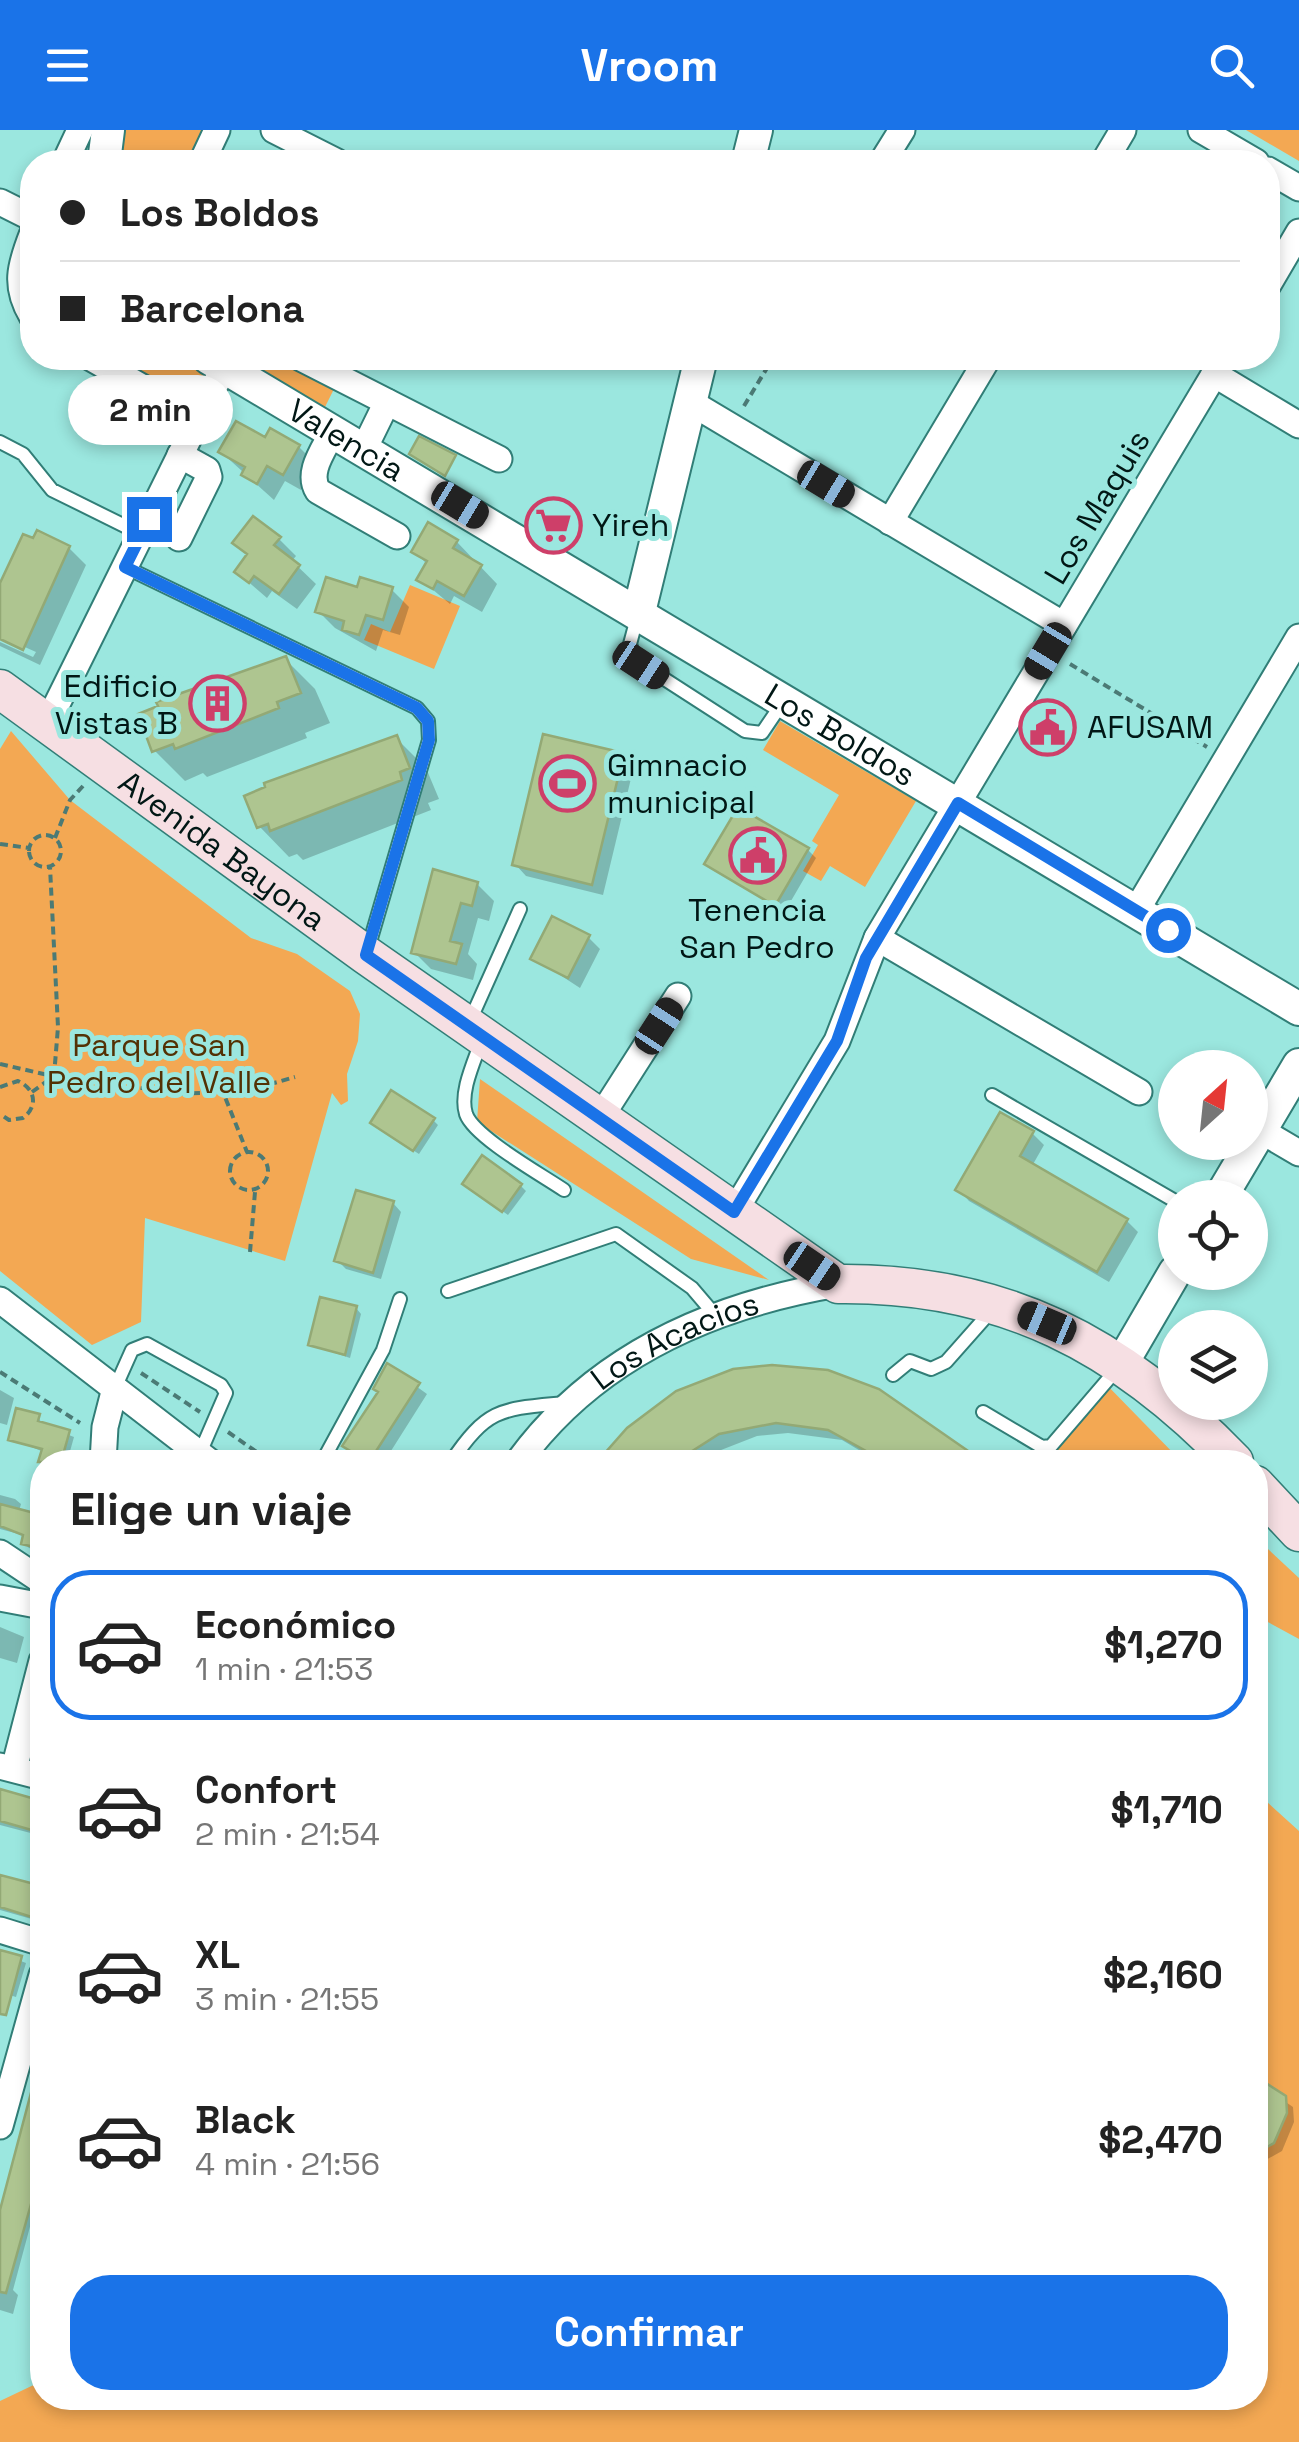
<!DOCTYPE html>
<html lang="es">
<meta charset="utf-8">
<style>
:root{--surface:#fff;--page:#f6f6f6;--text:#222;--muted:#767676;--line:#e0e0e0;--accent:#1a73e8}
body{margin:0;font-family:"Space Grotesk",sans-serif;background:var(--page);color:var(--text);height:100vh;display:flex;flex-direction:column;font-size:38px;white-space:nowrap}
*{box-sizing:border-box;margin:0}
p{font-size:32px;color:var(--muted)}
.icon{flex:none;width:55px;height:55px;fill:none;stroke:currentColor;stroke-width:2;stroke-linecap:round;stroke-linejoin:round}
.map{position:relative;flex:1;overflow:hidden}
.sheet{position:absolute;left:30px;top:1320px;width:1238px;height:960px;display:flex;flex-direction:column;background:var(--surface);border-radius:40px;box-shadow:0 5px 15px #0003}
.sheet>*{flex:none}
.hud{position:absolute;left:20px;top:20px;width:1260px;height:220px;border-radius:40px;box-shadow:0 5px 15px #0003;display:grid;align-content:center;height:220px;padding:0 40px;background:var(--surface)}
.needle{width:65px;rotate:27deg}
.fabs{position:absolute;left:1158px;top:920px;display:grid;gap:20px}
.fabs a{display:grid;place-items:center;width:110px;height:110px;border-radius:50%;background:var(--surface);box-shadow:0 5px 15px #0003;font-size:50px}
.end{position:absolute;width:45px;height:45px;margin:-22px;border:12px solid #1a73e8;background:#fff;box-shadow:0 0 0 5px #fff}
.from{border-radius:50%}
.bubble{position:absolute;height:70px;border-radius:35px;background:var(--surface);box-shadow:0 5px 15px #0003;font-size:32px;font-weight:800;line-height:70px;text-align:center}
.car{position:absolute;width:30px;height:60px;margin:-30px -15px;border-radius:12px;box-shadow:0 0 8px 2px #0007;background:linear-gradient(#222 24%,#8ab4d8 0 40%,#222 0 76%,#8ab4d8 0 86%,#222 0)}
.hud b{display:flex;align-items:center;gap:35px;height:95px;font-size:38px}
.hud b+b{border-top:2px solid var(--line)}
.hud i{width:25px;height:25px;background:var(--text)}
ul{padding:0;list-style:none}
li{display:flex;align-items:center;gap:30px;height:150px;margin:0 20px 15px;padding:0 20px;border:5px solid transparent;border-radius:40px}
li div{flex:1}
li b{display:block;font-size:38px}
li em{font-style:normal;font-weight:800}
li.active{border-color:var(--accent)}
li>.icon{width:90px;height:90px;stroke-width:1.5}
h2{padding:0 40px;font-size:45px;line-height:120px}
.action{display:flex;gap:20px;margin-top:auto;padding:20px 40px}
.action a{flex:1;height:115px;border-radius:40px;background:var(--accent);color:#fff;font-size:40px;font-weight:800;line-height:115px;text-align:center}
header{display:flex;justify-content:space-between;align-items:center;height:130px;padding:0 40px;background:var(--accent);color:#fff;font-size:45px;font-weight:800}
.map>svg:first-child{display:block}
.green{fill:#f3a853}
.shadow{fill:#0003}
.building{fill:#aec590;stroke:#93a975;stroke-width:2.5}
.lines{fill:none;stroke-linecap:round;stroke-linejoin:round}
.service-casing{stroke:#317e77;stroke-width:16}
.minor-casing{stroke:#317e77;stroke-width:29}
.tertiary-casing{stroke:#317e77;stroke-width:36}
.secondary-casing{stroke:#317e77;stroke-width:41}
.path{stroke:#4b7a75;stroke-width:4;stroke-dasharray:8 5;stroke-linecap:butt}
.service{stroke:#fff;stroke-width:12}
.minor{stroke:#fff;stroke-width:25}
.tertiary{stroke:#fff;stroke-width:32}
.secondary{stroke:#f6dfe3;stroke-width:38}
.route{stroke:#1a73e8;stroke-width:12}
.labels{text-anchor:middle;stroke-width:10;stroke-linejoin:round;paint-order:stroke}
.street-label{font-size:32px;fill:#011715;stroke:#9be7df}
.poi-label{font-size:32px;fill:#011715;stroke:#9be7df;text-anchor:start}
.park-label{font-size:32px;fill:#533104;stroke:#9be7df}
</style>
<header><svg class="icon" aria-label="menu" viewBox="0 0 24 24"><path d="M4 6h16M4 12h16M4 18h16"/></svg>Vroom<svg class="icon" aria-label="search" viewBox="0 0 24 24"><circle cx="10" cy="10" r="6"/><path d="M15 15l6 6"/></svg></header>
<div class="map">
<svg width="1299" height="2312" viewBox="0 0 1299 2312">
<rect width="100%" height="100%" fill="#9be7df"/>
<path class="green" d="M 125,0 L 206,0 L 192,32 L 117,32 Z
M 1246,0 L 1299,0 L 1299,31 Z
M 109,228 L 177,228 L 205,245 L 189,276 Z
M 239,228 L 282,228 L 336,255 L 325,277 Z
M 410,455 L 460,476 L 434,539 L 364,510 L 371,494 L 390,502 Z
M 780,591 L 916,671 L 865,757 L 830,736 L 821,751 L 803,741 L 818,715 L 812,711 L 839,665 L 763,620 Z
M 11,601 L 70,670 L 251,808 L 297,824 L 350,861 L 360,884 L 358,911 L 347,944 L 348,971 L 341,975 L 332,963 L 285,1131 L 145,1088 L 141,1192 L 92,1215 L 0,1141 L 0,619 Z
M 480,949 L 769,1150 L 691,1129 L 477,992 Z
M 1101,1249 L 1182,1332 L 1044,1332 Z
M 1255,1407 L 1299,1448 L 1299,1509 L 1255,1485 Z
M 1255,1661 L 1299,1701 L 1299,2312 L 0,2312 L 0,2271 L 42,2251 L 42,2268 L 1255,2268 Z"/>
<path class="shadow" d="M 271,301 L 299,317 L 316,334 L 301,360 L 285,351 L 274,370 L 221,322 L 266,310 Z
M 279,409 L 296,426 L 292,431 L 316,454 L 297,479 L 272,461 L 267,468 L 237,442 L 248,426 L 235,413 Z
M 457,412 L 497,454 L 482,482 L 454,466 L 450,474 L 420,449 L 428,435 L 414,421 Z
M 69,418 L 86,435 L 40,535 L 0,516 L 0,512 L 33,527 L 36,522 L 0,506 L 0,459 Z
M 359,460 L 392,460 L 409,477 L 400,505 L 383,500 L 376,521 L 335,498 L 318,481 Z
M 285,529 L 315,559 L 330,593 L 305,603 L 307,608 L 207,647 L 203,643 L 185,651 L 154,620 Z
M 396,608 L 426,638 L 439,669 L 428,673 L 431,680 L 303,730 L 297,724 L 289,727 L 259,696 L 268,659 Z
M 622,625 L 634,636 L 603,765 L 526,746 L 515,734 Z
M 808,720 L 816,728 L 784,783 L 707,734 Z
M 477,754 L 494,771 L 489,791 L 478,788 L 468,824 L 477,834 L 473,850 L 431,839 L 414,822 Z
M 588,807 L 600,819 L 580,858 L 534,828 Z
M 433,990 L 438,995 L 419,1024 L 378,998 Z
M 1032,1003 L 1044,1015 L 1032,1036 L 1127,1091 L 1138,1102 L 1109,1152 L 969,1071 L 958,1059 Z
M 521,1056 L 526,1061 L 508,1085 L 470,1058 Z
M 393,1073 L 401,1082 L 381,1149 L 346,1139 L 337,1130 Z
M 356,1178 L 361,1184 L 350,1228 L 311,1215 Z
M 388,1236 L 427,1264 L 384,1332 L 368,1332 L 345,1316 L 380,1263 Z
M 0,1260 L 14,1268 L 7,1295 L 0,1293 Z
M 878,1261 L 979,1332 L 879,1332 L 842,1310 L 788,1303 L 757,1306 L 716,1322 L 702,1332 L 604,1332 L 650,1281 Z
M 38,1287 L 43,1295 L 74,1307 L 67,1332 L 45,1332 L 44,1322 L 11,1309 Z
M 0,1365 L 15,1369 L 21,1374 L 19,1381 L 42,1388 L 42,1422 L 29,1418 L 24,1413 L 26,1406 L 0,1399 Z
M 0,1497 L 24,1507 L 17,1533 L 0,1528 Z
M 0,1663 L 42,1676 L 42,1706 L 0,1695 Z
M 0,1746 L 42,1758 L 35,1790 L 0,1780 Z
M 0,1823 L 26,1833 L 16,1867 L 0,1862 Z
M 42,1929 L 42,2052 L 13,2160 L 18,2165 L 13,2184 L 0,2180 L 0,2085 Z
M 1255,1951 L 1293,1977 L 1294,1992 L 1282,2021 L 1255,2036 Z"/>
<path class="building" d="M 236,291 L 265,307 L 270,298 L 300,315 L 283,345 L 267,336 L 257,354 L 241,345 L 245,337 L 218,322 Z
M 419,306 L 456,325 L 445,346 L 409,324 Z
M 253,386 L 281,407 L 274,415 L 300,435 L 279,464 L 254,446 L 249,453 L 234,442 L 247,424 L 232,413 Z
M 428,392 L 458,410 L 453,418 L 482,435 L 464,466 L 437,451 L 433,459 L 416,450 L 427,431 L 411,422 Z
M 37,400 L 70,416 L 23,520 L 0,509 L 0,453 L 23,404 L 33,408 Z
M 326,447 L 357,457 L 360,447 L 393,457 L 383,490 L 366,485 L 359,505 L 342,500 L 344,491 L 315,482 Z
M 286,526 L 301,563 L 277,572 L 279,578 L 175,619 L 173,614 L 152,622 L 138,584 L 158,576 L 156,572 Z
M 543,604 L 624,623 L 592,755 L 512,735 Z
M 397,605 L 410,638 L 400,642 L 402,650 L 270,701 L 268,694 L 257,698 L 244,666 L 265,657 L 264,653 Z
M 738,677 L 809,718 L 775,776 L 704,734 Z
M 433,739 L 478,752 L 472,776 L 461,773 L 450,811 L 462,814 L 456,834 L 411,823 Z
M 552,786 L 590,805 L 568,848 L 530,829 Z
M 391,960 L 435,988 L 413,1021 L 370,993 Z
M 1000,982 L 1034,1001 L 1020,1026 L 1128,1089 L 1097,1142 L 955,1060 Z
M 482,1025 L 522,1054 L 502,1082 L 462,1054 Z
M 356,1060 L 394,1071 L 373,1143 L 334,1131 Z
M 320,1167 L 357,1176 L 345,1225 L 308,1215 Z
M 387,1233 L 420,1253 L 369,1332 L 342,1316 L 378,1262 L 373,1259 Z
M 772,1235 L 828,1240 L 879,1259 L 984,1332 L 886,1332 L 828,1300 L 776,1293 L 719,1304 L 675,1332 L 597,1332 L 627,1298 L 676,1261 L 733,1239 Z
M 16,1278 L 40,1284 L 38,1291 L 70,1300 L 61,1332 L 38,1332 L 42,1319 L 8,1310 Z
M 0,1374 L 42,1385 L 39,1418 L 21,1414 L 23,1405 L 0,1396 Z
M 0,1659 L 42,1671 L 42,1703 L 0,1691 Z
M 0,1745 L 42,1756 L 38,1789 L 0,1777 Z
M 0,1820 L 22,1826 L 6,1885 L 0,1884 Z
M 36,1944 L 42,1945 L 42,2035 L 6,2163 L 0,2162 L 0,2080 Z
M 1255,1946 L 1286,1966 L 1287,1983 L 1274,2013 L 1255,2024 Z"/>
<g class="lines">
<defs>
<path id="service" d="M 0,312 L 23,324 L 52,360 L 141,404
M 125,437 L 417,578 L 428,591 L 429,610 L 367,822
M 638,484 L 630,514 L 635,530 L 745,601 L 762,603 L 783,572
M 469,893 L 520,779
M 482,909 C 475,930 459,962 466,984 C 474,1007 542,1045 564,1060
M 992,965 L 1175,1071
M 448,1161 L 616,1104 L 692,1158 L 715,1185
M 893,1245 L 910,1231 L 931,1239 L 946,1232 L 992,1180
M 115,1258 L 132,1220 L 147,1214 L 221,1255 L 226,1263 L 200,1323
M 983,1282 L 1042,1317 L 1051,1316 L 1117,1239
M 457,1324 L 471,1332
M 322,1332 L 383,1220 L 400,1169
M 451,1332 C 488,1277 502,1279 565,1273"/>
<g id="minor">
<path d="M 274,0 L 337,32"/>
<path d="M 1201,0 L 1256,32"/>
<path d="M 65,32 L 80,0"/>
<path d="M 202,32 L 217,0"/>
<path d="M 882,32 L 902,0"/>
<path d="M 1104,32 L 1123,0"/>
<path d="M 1268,40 L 1299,58"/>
<path d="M 0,72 L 32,88"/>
<path d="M 32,105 C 20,136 14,156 32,186"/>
<path d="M 1268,155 L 1299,102"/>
<path d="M 91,228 L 198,289"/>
<path d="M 301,228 L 499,329"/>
<path d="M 1214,244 L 1299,295"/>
<path d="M 690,272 L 1064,495"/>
<path d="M 333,301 C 324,320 306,342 318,361 L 397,406"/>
<path d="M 364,319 L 387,272"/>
<path d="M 890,392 L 988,228"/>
<path d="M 179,408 L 209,347 L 207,340 L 180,325"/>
<path d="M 47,594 L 224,237"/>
<path d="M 1136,781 L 1299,507"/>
<path d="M 877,808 L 1139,962"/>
<path d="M 600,988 L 678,866"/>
<path d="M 1260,1000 L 1299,1023"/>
<path d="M 734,1082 L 837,911 L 877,808 L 1224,228"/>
<path d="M 0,1170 L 210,1332"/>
<path d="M 103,1332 L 105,1297 L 115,1258"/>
<path id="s1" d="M 518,1332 C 595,1226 713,1175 838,1154"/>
<path d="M 0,1423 L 42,1451"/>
<path d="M 0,1468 L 42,1476"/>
<path d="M 0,1636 L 42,1647"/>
<path d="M 14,1639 L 42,1531"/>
<path d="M 0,1800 L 42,1813"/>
<path d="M 0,1996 L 42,1845"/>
</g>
<g id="tertiary">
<path d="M 104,32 L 108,0"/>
<path d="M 748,32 L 756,0"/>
<path id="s2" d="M 209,228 L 1299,879"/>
<path d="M 639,482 L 701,228"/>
<path d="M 1220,1068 L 1299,935"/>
<path d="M 1122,1233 L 1175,1142"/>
</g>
<g id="secondary">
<path id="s3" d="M 0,559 L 366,825 L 838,1154 C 1003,1152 1122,1215 1234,1332"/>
<path d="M 1255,1355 L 1299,1402"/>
</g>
</defs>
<use href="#service" class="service-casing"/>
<use href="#minor" class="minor-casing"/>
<use href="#tertiary" class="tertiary-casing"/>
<use href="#secondary" class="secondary-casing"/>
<path class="path" d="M 744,276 L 773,228
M 1070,534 L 1207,617
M29 721a16 16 0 1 1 32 0a16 16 0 1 1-32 0Z
M 55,708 L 70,670 L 83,656
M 0,714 L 29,718
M 0,934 L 61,948 L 94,949 L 174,964 L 246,961 L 295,947
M 0,957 L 18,951 C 36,959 38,977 23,988 L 9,990 L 0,984
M 216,960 L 225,967 L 247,1022
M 32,962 L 54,946 L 58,897 L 50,737
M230 1041a19 19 0 1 1 38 0a19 19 0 1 1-38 0Z
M 250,1122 L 255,1062
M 0,1242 L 80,1293
M 141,1243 L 200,1282
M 228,1302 L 271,1332
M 126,1323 L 141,1332"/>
<use href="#service" class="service"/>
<use href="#minor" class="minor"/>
<use href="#tertiary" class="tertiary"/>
<use href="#secondary" class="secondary"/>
</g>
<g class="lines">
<path class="route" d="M 149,389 L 125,437 L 417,578 L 428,591 L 429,610 L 366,825 L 734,1082 L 837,911 L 866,828 L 958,673 L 1168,800"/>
</g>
<defs>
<symbol id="supermarket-ring" viewBox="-11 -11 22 22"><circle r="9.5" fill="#9be7df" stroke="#ce3f69" stroke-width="1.5"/><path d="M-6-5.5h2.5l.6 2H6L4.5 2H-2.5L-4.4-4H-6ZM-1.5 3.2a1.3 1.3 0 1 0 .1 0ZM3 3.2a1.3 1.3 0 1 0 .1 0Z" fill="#ce3f69"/></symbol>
<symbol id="building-ring" viewBox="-11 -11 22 22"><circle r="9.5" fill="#9be7df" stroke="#ce3f69" stroke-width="1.5"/><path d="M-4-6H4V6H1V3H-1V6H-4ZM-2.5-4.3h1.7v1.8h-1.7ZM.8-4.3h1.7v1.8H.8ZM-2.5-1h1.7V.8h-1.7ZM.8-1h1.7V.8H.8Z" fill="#ce3f69"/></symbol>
<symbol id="civic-ring" viewBox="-11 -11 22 22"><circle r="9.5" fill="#9be7df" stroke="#ce3f69" stroke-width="1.5"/><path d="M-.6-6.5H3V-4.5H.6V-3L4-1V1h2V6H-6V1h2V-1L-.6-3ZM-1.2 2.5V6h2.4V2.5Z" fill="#ce3f69"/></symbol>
<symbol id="stadium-ring" viewBox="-11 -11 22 22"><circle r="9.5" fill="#9be7df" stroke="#ce3f69" stroke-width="1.5"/><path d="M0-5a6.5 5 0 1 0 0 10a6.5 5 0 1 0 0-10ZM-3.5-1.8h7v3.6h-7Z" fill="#ce3f69"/></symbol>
</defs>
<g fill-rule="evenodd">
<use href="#supermarket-ring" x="522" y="364" width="63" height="63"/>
<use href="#building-ring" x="186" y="542" width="63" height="63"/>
<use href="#civic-ring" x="1016" y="566" width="63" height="63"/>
<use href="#stadium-ring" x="536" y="622" width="63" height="63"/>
<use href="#civic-ring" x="726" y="694" width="63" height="63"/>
</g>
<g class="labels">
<g class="street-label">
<text dy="11" stroke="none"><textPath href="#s2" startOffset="160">Valencia</textPath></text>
<text transform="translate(1097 377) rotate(-59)" y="11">Los Maquis</text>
<text dy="11" stroke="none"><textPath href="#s2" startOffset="735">Los Boldos</textPath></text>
<text dy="11" stroke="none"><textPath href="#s3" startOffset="275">Avenida Bayona</textPath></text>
<text dy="11" stroke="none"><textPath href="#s1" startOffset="202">Los Acacios</textPath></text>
</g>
<g class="poi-label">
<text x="592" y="406">Yireh</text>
<text x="178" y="567" text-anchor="end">Edificio<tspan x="178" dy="37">Vistas B</tspan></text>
<text x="1087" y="608">AFUSAM</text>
<text x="607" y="646">Gimnacio<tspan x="607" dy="37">municipal</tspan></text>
<text x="757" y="791" text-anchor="middle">Tenencia<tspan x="757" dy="37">San Pedro</tspan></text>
</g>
<g class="park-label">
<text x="159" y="926">Parque San<tspan x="159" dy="37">Pedro del Valle</tspan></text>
</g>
</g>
</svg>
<div class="fabs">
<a><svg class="needle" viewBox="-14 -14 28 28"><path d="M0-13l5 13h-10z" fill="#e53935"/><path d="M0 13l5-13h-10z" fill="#767676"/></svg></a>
<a><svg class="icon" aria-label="locate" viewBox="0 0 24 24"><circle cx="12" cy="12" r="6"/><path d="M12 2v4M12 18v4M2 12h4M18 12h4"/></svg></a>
<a><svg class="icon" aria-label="layers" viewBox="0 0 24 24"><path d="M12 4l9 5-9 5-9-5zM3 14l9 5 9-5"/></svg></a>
</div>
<i class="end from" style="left:1168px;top:800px"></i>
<i class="end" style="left:149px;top:389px"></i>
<div class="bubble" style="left:68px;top:245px;width:165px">2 min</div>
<i class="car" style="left:826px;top:354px;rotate:121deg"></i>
<i class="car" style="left:460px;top:375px;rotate:121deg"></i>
<i class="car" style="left:1048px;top:521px;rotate:211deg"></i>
<i class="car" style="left:641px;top:535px;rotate:123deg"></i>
<i class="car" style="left:659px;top:896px;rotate:33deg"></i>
<i class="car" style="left:812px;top:1136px;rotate:124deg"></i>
<i class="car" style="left:1047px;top:1193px;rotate:293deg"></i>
<div class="hud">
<b><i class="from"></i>Los Boldos</b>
<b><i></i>Barcelona</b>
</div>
<section class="sheet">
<h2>Elige un viaje</h2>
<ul>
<li class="active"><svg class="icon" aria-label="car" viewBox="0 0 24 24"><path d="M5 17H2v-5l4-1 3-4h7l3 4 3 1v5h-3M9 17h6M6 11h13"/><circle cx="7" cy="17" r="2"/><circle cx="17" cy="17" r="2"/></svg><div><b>Económico</b><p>1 min · 21:53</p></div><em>$1,270</em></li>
<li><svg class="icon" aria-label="car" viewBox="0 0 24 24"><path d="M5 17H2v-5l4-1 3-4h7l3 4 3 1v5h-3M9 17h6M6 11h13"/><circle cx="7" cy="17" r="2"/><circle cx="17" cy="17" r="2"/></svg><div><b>Confort</b><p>2 min · 21:54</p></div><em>$1,710</em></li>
<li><svg class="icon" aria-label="car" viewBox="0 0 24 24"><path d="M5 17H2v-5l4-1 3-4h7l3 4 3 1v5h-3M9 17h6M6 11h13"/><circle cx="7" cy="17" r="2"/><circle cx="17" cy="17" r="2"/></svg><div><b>XL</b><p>3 min · 21:55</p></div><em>$2,160</em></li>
<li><svg class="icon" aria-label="car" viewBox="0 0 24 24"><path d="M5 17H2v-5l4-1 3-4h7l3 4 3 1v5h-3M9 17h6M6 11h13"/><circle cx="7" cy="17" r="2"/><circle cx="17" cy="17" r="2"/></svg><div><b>Black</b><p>4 min · 21:56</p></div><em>$2,470</em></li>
</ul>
<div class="action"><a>Confirmar</a></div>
</section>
</div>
